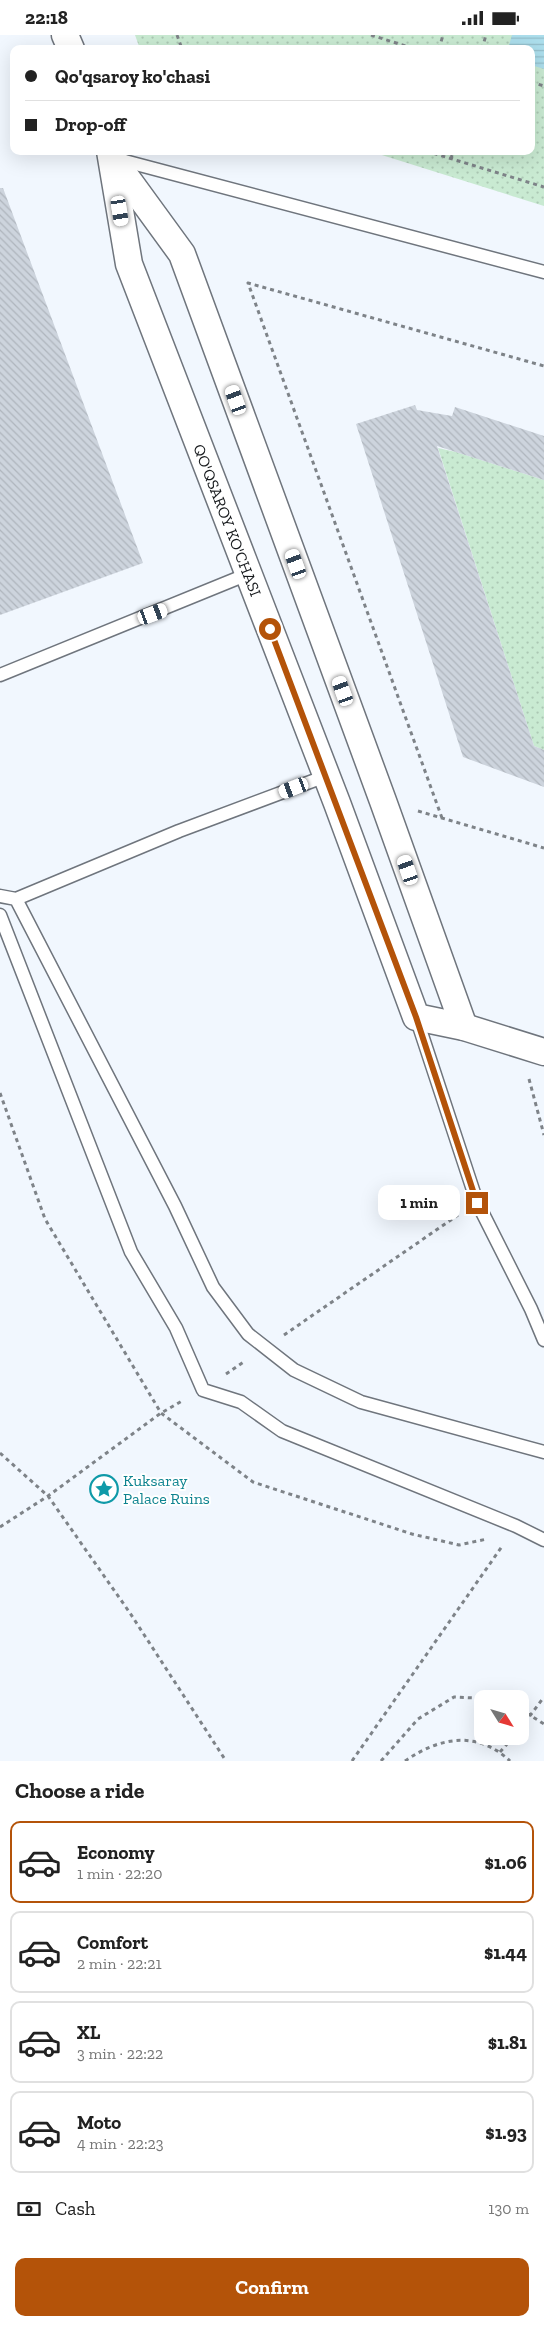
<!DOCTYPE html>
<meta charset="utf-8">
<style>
:root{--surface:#fff;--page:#f2f2f2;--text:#222;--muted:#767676;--line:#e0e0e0;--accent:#b45309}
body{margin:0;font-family:"Zilla Slab",serif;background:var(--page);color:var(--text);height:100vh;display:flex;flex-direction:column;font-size:19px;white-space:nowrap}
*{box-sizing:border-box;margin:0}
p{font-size:16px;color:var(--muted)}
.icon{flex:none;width:28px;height:28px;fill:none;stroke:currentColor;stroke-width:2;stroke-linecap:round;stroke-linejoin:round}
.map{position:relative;height:1726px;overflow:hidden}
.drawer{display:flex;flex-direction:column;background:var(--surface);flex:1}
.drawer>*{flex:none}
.top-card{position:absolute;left:10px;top:10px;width:525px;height:110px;border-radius:10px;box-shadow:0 5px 20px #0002;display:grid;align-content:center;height:110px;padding:0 15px;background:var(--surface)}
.needle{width:32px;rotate:127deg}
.fabs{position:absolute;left:474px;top:1655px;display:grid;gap:10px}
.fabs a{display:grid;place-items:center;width:55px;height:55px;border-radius:10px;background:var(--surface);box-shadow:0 5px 20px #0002;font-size:25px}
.end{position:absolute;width:22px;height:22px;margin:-11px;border:6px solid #b45309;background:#fff;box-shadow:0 0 0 2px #fff}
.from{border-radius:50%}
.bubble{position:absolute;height:35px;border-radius:10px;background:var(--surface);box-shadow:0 5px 20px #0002;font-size:16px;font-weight:700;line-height:35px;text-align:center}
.car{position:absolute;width:15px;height:30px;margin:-15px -8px;border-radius:6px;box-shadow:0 0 4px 1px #0007;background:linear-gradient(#fff 24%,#345 0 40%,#fff 0 76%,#345 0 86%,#fff 0)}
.top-card b{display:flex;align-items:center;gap:18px;height:48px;font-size:19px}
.top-card b+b{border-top:1px solid var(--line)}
.top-card i{width:12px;height:12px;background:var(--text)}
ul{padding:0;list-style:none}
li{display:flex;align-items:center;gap:15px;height:82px;margin:0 10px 8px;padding:0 5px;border:2px solid var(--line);border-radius:10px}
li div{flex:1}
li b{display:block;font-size:19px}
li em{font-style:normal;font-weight:700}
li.selected{border-color:var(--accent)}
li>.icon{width:45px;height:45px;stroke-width:1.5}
h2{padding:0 15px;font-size:22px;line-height:60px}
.pay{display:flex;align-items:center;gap:12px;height:55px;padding:0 15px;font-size:19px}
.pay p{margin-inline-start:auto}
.cta{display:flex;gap:10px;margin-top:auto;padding:10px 15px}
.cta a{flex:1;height:58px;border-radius:10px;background:var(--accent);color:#fff;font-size:20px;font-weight:700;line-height:58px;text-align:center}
.status{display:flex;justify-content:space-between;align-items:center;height:35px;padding:0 25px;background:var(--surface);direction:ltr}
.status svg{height:14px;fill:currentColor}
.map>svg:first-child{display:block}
.park{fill:url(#park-dots)}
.water{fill:url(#water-rules)}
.building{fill:url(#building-back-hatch)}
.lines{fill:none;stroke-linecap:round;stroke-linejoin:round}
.lane-casing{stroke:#6f757d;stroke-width:15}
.street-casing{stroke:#6f757d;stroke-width:29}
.path{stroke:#7e8388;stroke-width:3;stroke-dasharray:4 4;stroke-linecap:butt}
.lane{stroke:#fff;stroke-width:12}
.street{stroke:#fff;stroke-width:26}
.route{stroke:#b45309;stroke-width:6}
.labels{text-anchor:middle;stroke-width:4;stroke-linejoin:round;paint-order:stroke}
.street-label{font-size:16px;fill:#16191c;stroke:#fff}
.culture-label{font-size:16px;fill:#0d838f;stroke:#fff;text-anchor:start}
</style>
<div class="status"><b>22:18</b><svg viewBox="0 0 49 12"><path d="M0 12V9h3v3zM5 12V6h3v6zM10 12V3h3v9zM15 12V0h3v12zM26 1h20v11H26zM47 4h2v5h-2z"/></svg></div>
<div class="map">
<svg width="544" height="1726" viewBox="0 0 544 1726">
<defs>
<pattern id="park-dots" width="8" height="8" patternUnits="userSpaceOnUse" patternTransform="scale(1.25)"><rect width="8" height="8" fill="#c9ead2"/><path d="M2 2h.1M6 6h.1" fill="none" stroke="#acc8b4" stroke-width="1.8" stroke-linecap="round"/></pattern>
<pattern id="water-rules" width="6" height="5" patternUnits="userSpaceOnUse" patternTransform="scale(1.25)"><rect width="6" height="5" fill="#acdeec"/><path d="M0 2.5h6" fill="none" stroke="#93beca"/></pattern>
<pattern id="building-back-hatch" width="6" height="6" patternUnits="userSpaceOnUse" patternTransform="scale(1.25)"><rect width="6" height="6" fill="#cdd4dd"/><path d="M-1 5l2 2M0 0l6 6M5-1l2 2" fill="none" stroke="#afb5bd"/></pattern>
</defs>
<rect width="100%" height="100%" fill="#f1f7fe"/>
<path class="park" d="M 135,0 L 544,0 L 544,171 L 369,116 L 531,116 L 531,14 L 140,14 Z
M 438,413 L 456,417 L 544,445 L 544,715 L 534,711 Z"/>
<path class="water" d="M 512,0 L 544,0 L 544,34 L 531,30 L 531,14 L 508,14 Z"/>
<path class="building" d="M 0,153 L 3,153 L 143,528 L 0,580 Z
M 415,370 L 417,375 L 452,381 L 455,372 L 544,401 L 544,445 L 437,411 L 534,711 L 544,715 L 544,752 L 463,722 L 356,389 Z"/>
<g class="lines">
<defs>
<path id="lane" d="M 117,124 L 544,237
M 0,640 L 248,539
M 0,861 L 16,864 L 179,796 L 326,741
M 16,864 L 175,1171 L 213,1252 L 248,1299 L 294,1335 L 361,1367 L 544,1417
M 0,880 L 131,1217 L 176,1293 L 203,1355 L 241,1367 L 282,1396 L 516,1491 L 544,1505
M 416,982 L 477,1167 L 531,1274 L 544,1305"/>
<g id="street">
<path d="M 65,0 L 71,14"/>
<path id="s1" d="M 110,116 L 129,229 L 337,768 L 416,982 L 464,992 L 544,1017"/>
<path d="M 115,127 L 182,219 L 383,766 L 464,992"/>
</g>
</defs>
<use href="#lane" class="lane-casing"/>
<use href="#street" class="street-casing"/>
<path class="path" d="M 177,0 L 182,14
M 371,0 L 415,14
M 439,14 L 443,0
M 482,14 L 486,0
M 531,47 L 544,51
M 426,116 L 544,152
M 451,124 L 453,116
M 418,776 L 544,813
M 442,783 L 248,248 L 544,331
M 529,1044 L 544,1100
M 0,1058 L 45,1184 L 161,1378 L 253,1447 L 412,1499 L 459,1510 L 487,1504
M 284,1300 L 458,1180
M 226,1339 L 245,1326
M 0,1418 L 48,1461 L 130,1578 L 226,1726
M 0,1492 L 48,1461 L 161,1378 L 182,1366
M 520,1674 L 544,1689
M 520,1694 L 544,1662
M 500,1717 L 514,1701
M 352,1726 L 503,1510
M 381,1726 L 418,1684 L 454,1662 L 496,1664
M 405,1726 C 440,1702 477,1695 510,1726"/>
<use href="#lane" class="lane"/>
<use href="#street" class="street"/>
</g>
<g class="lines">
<path class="route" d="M 270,594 L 416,982 L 477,1168"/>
</g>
<defs>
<symbol id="sight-ring" viewBox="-11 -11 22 22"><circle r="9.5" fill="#fff" stroke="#0f9aa8" stroke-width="1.5"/><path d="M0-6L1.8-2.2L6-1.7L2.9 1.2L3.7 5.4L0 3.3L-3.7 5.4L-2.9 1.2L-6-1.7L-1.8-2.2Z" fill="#0f9aa8"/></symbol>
</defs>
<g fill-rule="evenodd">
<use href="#sight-ring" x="88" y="1438" width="32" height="32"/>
</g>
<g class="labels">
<g class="street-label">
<text dy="6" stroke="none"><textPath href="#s1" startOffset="389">QO'QSAROY KO'CHASI</textPath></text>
</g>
<g class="culture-label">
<text x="123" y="1451">Kuksaray<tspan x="123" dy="18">Palace Ruins</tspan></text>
</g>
</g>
</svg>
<div class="fabs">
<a><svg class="needle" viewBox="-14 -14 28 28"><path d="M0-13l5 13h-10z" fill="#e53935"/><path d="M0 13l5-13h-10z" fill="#767676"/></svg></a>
</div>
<i class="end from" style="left:270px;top:594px"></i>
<i class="end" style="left:477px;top:1168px"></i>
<div class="bubble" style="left:378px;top:1150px;width:82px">1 min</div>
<i class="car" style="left:120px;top:176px;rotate:171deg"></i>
<i class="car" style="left:236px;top:365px;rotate:340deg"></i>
<i class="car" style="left:296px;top:529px;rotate:340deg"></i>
<i class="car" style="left:153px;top:579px;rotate:70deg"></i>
<i class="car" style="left:343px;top:656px;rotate:340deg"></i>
<i class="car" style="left:294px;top:753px;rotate:249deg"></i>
<i class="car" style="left:408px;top:835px;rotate:341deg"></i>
<div class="top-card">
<b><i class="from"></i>Qo'qsaroy ko'chasi</b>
<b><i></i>Drop-off</b>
</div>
</div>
<section class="drawer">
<h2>Choose a ride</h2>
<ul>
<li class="selected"><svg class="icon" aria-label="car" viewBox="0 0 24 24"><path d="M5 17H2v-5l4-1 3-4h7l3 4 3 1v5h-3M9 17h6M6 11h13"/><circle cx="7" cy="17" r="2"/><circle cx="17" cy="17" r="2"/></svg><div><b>Economy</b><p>1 min · 22:20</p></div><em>$1.06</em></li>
<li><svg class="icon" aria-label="car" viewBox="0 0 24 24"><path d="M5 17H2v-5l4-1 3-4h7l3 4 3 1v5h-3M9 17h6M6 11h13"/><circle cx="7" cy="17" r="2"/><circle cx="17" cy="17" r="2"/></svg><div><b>Comfort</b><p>2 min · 22:21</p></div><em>$1.44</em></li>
<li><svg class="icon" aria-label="car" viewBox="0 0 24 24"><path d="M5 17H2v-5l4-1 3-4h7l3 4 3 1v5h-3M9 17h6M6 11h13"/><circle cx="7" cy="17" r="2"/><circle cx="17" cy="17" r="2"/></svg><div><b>XL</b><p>3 min · 22:22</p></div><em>$1.81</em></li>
<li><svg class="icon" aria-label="car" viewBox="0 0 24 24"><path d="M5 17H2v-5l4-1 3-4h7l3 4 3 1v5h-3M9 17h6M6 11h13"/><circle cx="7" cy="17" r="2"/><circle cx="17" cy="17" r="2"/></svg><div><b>Moto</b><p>4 min · 22:23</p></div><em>$1.93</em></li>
</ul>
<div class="pay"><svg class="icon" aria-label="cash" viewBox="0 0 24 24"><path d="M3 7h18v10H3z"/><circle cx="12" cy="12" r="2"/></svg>Cash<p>130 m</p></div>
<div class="cta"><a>Confirm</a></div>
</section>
